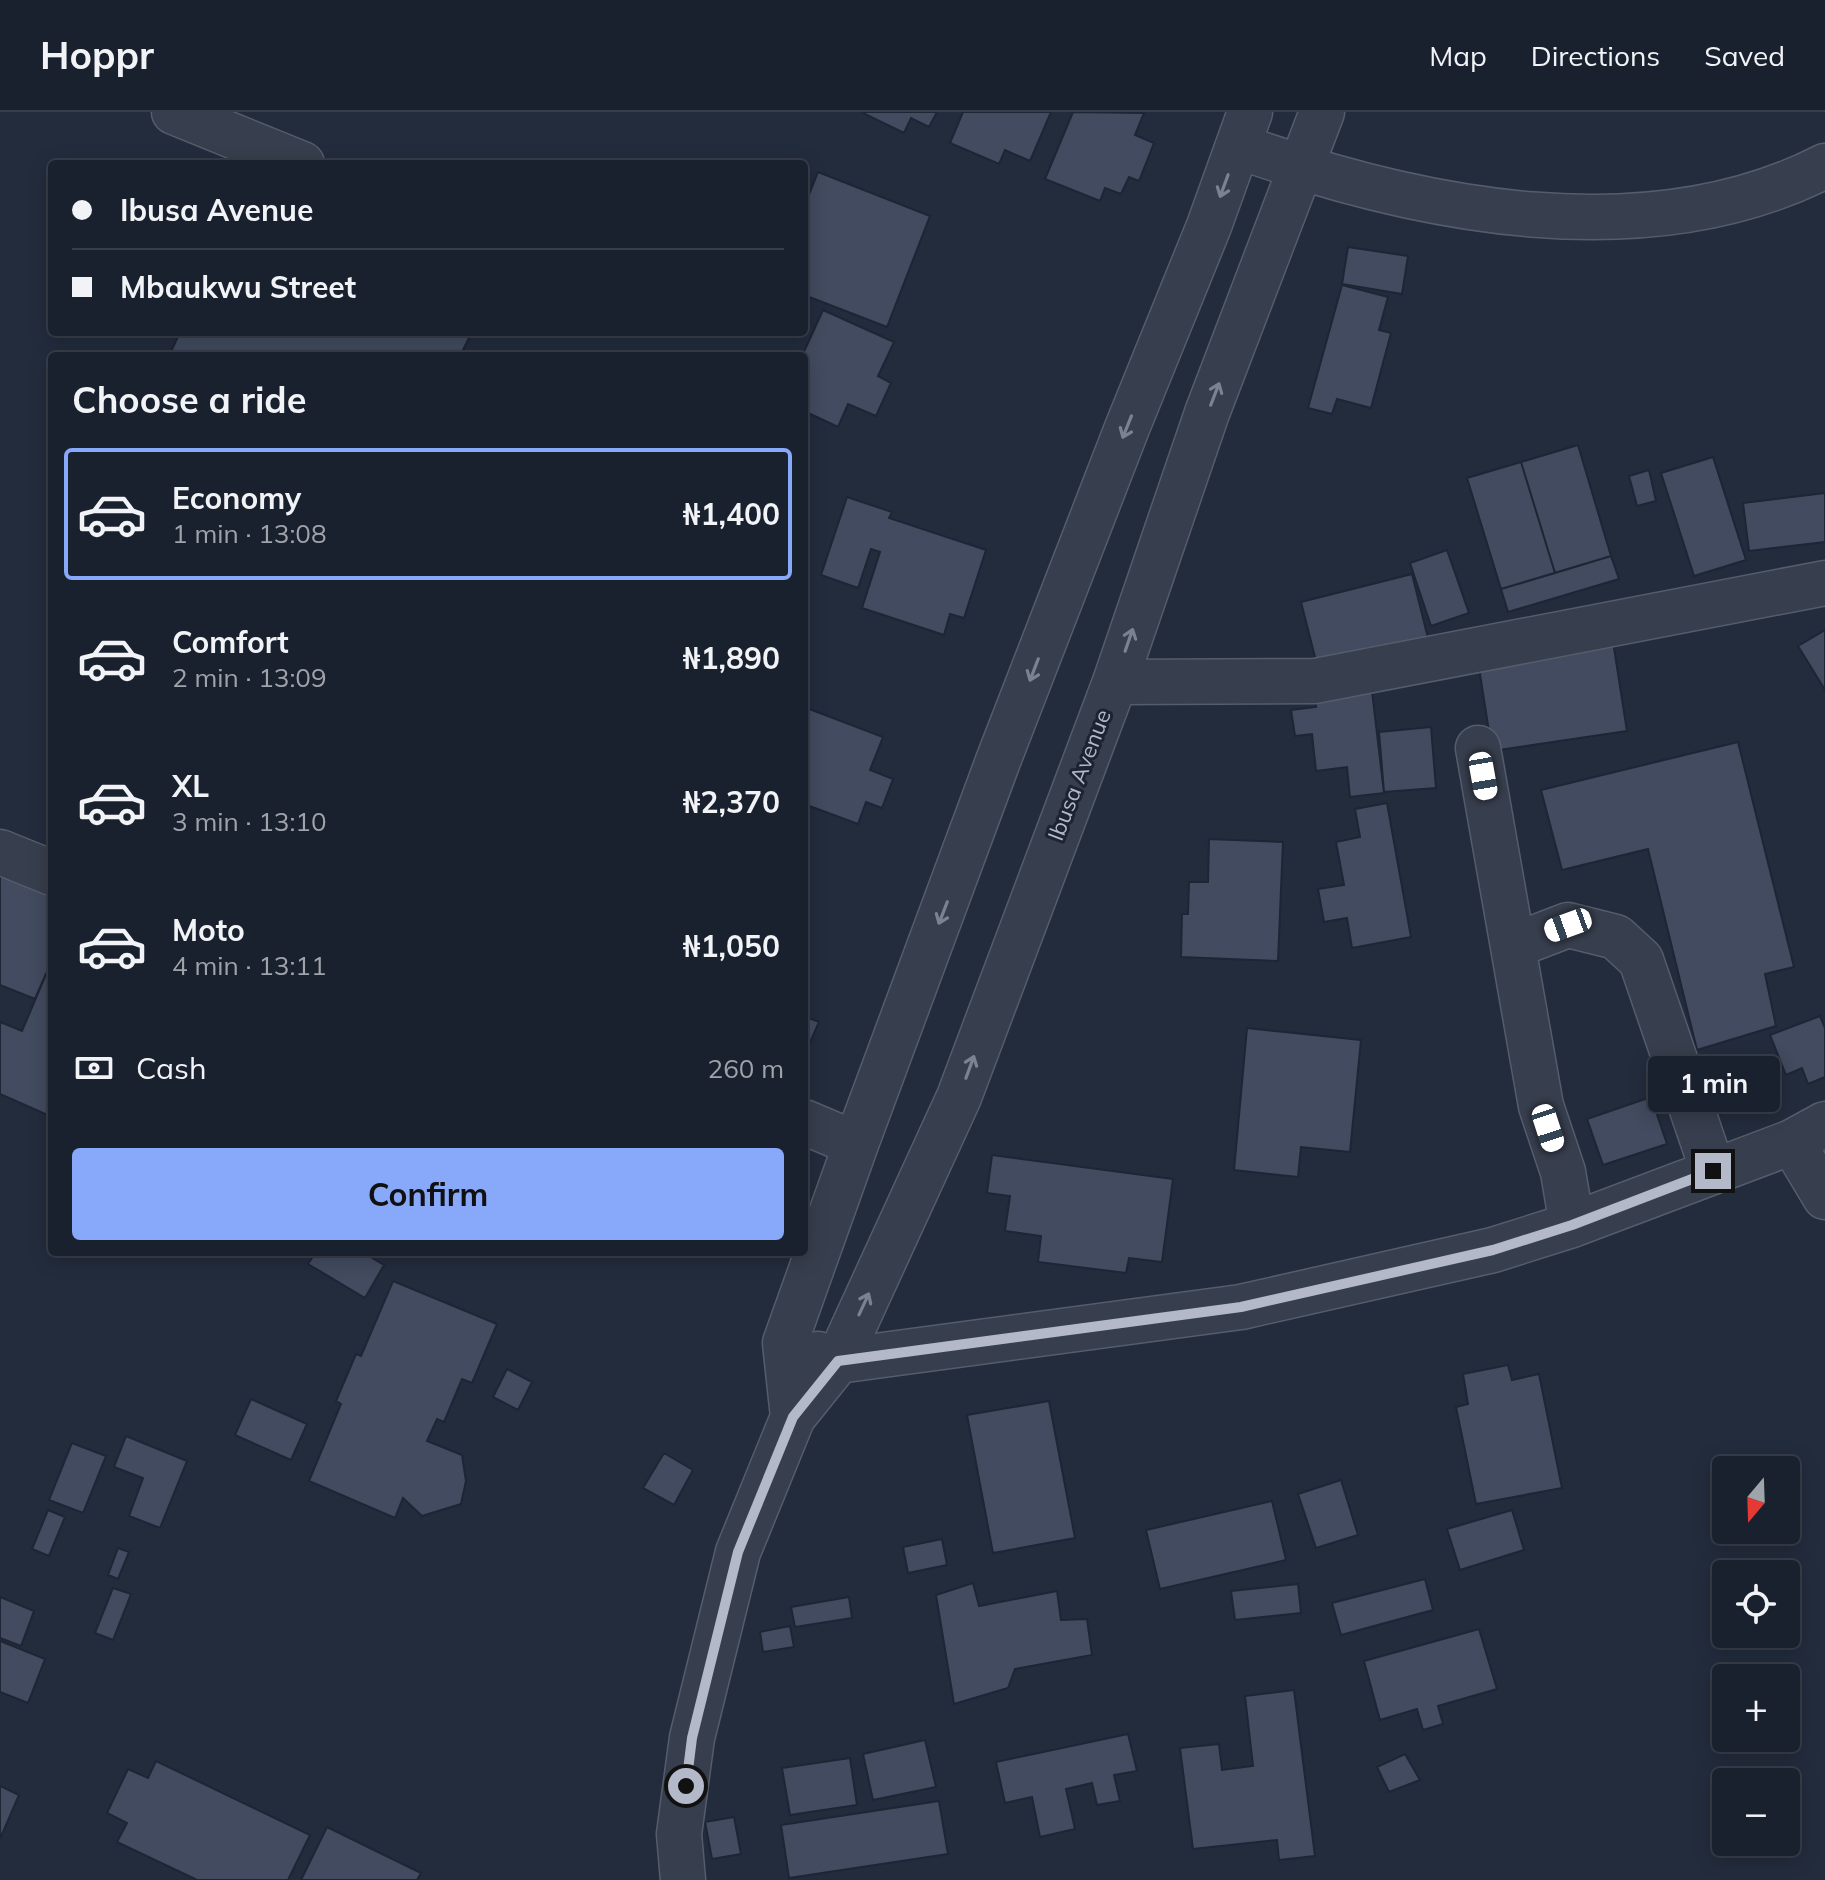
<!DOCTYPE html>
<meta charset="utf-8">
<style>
:root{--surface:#1a212e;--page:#232936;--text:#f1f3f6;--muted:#9fa3aa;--line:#383e4a;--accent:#88a8f9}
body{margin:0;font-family:Mulish,sans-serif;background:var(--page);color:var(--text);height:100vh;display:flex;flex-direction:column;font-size:30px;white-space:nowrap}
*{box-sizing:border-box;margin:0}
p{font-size:26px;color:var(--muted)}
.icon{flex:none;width:44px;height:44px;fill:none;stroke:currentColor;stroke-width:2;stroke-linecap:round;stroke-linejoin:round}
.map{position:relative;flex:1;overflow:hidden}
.drawer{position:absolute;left:48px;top:240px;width:760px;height:904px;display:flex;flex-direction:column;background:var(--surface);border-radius:8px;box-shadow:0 4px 20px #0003,0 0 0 2px var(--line)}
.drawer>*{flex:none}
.top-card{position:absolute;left:48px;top:48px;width:760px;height:176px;border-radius:8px;box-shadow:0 4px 20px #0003,0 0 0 2px var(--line);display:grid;align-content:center;height:176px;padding:0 24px;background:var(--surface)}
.needle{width:52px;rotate:199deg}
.controls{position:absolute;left:1712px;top:1344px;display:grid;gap:16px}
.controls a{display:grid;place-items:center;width:88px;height:88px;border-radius:8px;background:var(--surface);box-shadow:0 4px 20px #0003,0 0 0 2px var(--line);font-size:40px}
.end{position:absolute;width:36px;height:36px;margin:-18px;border:10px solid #b3b9c9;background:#111;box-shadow:0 0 0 4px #111}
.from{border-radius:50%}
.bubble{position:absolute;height:56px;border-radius:8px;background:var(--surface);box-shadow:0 4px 20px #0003,0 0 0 2px var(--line);font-size:26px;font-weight:700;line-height:56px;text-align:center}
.car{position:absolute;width:24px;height:48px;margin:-24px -12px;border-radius:10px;box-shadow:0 0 6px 2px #0007;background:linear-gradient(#fff 24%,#345 0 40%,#fff 0 76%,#345 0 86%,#fff 0)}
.top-card b{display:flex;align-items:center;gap:28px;height:76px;font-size:30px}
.top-card b+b{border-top:2px solid var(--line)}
.top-card i{width:20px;height:20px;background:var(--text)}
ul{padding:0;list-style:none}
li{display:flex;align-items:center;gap:24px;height:132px;margin:0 16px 12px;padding:0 8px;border:4px solid transparent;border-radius:8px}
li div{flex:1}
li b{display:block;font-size:30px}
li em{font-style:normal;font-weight:700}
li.current{border-color:var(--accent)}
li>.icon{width:72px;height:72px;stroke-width:1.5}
h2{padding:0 24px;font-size:36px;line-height:96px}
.pay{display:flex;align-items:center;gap:20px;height:88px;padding:0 24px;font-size:30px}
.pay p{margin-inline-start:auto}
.action{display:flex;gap:16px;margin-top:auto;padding:16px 24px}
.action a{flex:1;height:92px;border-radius:8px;background:var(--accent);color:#111;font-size:32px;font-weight:700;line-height:92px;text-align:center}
header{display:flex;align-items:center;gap:48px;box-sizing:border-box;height:112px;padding:0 40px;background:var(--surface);border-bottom:2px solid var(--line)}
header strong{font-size:38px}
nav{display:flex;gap:44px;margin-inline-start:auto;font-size:28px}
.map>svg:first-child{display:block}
.building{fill:#424b5f;stroke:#1e2534;stroke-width:2}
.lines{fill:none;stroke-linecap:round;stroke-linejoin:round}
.minor-casing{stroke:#555c6b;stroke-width:47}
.minor{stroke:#373e4d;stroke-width:44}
.oneway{stroke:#7b8291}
.route{stroke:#b3b9c9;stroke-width:10}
.labels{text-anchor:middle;stroke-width:6;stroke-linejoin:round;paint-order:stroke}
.street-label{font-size:22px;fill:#b3b9c9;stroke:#1c2332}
</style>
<header>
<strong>Hoppr</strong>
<nav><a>Map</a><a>Directions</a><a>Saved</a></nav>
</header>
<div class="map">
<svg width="1825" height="1768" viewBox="0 0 1825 1768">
<rect width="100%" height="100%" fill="#232c3d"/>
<path class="building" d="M 861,0 L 937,0 L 929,15 L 911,6 L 904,21 Z
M 963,0 L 1051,0 L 1030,49 L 1005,38 L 999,52 L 950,31 Z
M 1073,0 L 1144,1 L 1135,23 L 1154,31 L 1139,69 L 1129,65 L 1121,82 L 1105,76 L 1100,89 L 1045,67 Z
M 818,60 L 930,104 L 887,215 L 804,183 L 804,95 Z
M 1348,135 L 1408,144 L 1402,182 L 1342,172 Z
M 1342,173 L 1388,185 L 1379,218 L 1391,221 L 1371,296 L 1337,287 L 1332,302 L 1308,296 Z
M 823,198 L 894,230 L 878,264 L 891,271 L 876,304 L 848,292 L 838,315 L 804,299 L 804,244 L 802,244 Z
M 180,220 L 472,220 L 460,244 L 169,244 Z
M 1578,333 L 1611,444 L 1555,461 L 1521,350 Z
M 1713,345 L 1746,448 L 1694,464 L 1661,361 Z
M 1521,350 L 1555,461 L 1501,477 L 1467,366 Z
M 1649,358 L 1656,389 L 1637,394 L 1629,364 Z
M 1825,381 L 1825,430 L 1749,439 L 1743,391 Z
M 847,385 L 892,400 L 889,406 L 986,438 L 964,506 L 950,502 L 944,523 L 862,496 L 880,440 L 871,437 L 858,476 L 821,463 Z
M 1447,438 L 1469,501 L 1431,514 L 1410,451 Z
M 1611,444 L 1619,467 L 1508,500 L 1501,477 Z
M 1412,462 L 1428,526 L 1317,553 L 1301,490 Z
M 1825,518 L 1825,578 L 1798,534 Z
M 1612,523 L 1627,619 L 1492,639 L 1477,543 Z
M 1370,562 L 1384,681 L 1350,685 L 1347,655 L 1316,659 L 1312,622 L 1295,624 L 1291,598 L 1316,595 L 1313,569 Z
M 804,595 L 883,625 L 870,658 L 893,667 L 882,696 L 866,690 L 858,712 L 804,692 Z
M 1431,615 L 1436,676 L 1384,680 L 1379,620 Z
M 1738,630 L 1794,855 L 1765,862 L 1776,914 L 1697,938 L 1648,737 L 1562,758 L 1541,678 Z
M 1387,691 L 1411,825 L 1352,836 L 1347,806 L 1324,810 L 1318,777 L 1344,773 L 1336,730 L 1360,725 L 1355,697 Z
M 1209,727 L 1283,730 L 1278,849 L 1181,845 L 1182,802 L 1188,802 L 1189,770 L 1208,770 Z
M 0,758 L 52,768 L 52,848 L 35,887 L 0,873 Z
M 52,848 L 52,1005 L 0,982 L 0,910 L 22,919 Z
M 804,904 L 819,910 L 804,944 Z
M 1820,904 L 1825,916 L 1825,965 L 1808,972 L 1802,956 L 1786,963 L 1770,923 Z
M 1247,916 L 1361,928 L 1350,1040 L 1301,1035 L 1298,1065 L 1234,1058 Z
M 1651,985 L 1667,1032 L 1603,1053 L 1587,1007 Z
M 992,1043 L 1173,1067 L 1162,1150 L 1129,1146 L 1126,1161 L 1038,1150 L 1041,1124 L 1005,1119 L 1010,1084 L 987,1081 Z
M 316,1140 L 362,1140 L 384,1153 L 365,1186 L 308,1152 Z
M 393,1169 L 497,1212 L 472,1271 L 462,1267 L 444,1310 L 437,1307 L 427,1329 L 462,1343 L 466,1369 L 461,1392 L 422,1404 L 403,1386 L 395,1406 L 309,1369 L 341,1292 L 336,1289 L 356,1242 L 361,1244 Z
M 1508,1253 L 1512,1268 L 1539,1262 L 1562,1376 L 1476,1392 L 1456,1295 L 1468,1292 L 1463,1262 Z
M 507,1257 L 532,1270 L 518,1298 L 493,1285 Z
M 251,1287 L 307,1312 L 291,1348 L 235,1323 Z
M 1049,1289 L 1075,1426 L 993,1441 L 967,1303 Z
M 126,1324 L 187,1349 L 160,1416 L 129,1404 L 143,1366 L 114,1355 Z
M 72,1331 L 106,1344 L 83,1401 L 49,1388 Z
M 664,1341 L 693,1358 L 674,1393 L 643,1376 Z
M 1341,1368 L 1358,1423 L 1316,1436 L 1298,1382 Z
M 1272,1389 L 1286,1448 L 1160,1477 L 1146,1418 Z
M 48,1398 L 65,1405 L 49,1444 L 32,1437 Z
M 1512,1398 L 1524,1438 L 1460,1458 L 1447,1417 Z
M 942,1427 L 947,1453 L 908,1461 L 903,1435 Z
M 118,1436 L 129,1440 L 118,1467 L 108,1463 Z
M 1425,1467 L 1433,1498 L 1341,1523 L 1332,1491 Z
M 973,1471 L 979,1494 L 1057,1479 L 1061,1508 L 1087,1507 L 1092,1543 L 1015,1557 L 1008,1576 L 954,1592 L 936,1483 Z
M 1298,1472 L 1301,1501 L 1235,1508 L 1231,1479 Z
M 113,1476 L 131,1482 L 113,1528 L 95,1521 Z
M 0,1485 L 34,1499 L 21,1534 L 0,1526 Z
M 849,1485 L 852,1506 L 795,1515 L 791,1495 Z
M 790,1514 L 794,1535 L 763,1540 L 760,1520 Z
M 1479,1517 L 1497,1577 L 1438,1594 L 1443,1612 L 1423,1618 L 1417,1597 L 1380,1608 L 1364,1549 Z
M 0,1529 L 45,1547 L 28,1591 L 0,1580 Z
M 1294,1578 L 1315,1744 L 1279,1748 L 1277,1728 L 1193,1737 L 1180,1636 L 1219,1632 L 1222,1658 L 1253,1654 L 1245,1584 Z
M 1128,1622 L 1137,1659 L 1114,1663 L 1120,1689 L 1097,1693 L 1092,1671 L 1066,1677 L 1075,1717 L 1040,1725 L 1032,1685 L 1005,1691 L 996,1650 Z
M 925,1628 L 936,1675 L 873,1688 L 863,1642 Z
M 1405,1642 L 1420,1668 L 1389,1680 L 1377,1655 Z
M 850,1646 L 857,1693 L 790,1703 L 782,1656 Z
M 156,1649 L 310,1723 L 288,1768 L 197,1768 L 117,1730 L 127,1711 L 107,1701 L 128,1657 L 148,1666 Z
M 0,1674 L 19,1683 L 0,1727 Z
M 939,1689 L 948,1742 L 789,1766 L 781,1713 Z
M 734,1705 L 741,1742 L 712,1747 L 705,1710 Z
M 327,1715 L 421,1761 L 417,1768 L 301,1768 Z"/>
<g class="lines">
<defs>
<path id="minor" d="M 174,0 L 302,52
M 1238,34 C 1418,99 1647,145 1825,54
M 1115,570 L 1315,569 L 1825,471
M 1478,636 L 1541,994 L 1563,1060 L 1572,1113
M 0,740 L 52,761
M 1513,834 L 1568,813 L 1616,825 L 1641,848 L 1713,1059
M 804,1010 L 856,1032
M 1792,1030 L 1825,1085
M 818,1242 L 838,1249 L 1241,1195 L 1493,1138 L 1572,1113 L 1792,1030 L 1825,1012
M 793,1305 L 785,1231 L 856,1032 L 998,649 L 1127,316 L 1209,114 L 1250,0
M 683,1768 L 679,1722 L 692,1626 L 738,1440 L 793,1305 L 838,1249 L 959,985 L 1115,570 L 1207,301 L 1322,0"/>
</defs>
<use href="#minor" class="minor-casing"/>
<use href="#minor" class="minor"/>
</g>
<defs><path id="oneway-shaft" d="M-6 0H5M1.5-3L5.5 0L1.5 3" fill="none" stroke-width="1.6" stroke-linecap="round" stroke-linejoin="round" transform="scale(2)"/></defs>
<g class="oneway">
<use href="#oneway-shaft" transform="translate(1224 74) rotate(110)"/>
<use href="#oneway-shaft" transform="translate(1215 282) rotate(-69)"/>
<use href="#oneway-shaft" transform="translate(1127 315) rotate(112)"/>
<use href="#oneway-shaft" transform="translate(1129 528) rotate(-71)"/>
<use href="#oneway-shaft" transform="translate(1034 558) rotate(111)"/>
<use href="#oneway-shaft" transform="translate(943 801) rotate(111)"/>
<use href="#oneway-shaft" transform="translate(970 955) rotate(-70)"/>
<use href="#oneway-shaft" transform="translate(864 1192) rotate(-65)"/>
</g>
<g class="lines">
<path class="route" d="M 686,1674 L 692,1626 L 738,1440 L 793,1305 L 838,1249 L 1241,1195 L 1493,1138 L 1572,1113 L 1713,1059"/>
</g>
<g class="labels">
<g class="street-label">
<text transform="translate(1079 663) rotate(-69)" y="8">Ibusa Avenue</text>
</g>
</g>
</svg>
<div class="controls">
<a><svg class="needle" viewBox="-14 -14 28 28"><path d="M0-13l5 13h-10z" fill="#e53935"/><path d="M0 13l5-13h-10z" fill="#9fa3aa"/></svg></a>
<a><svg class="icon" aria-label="locate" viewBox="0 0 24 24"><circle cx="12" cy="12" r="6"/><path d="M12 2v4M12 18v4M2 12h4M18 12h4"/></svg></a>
<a>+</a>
<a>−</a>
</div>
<i class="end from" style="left:686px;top:1674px"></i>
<i class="end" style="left:1713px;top:1059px"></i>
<div class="bubble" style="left:1648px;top:944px;width:132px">1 min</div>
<i class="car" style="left:1483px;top:664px;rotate:170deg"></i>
<i class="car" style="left:1568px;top:813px;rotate:250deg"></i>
<i class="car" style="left:1548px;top:1016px;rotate:162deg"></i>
<div class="top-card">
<b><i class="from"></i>Ibusa Avenue</b>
<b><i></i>Mbaukwu Street</b>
</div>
<section class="drawer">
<h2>Choose a ride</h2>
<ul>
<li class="current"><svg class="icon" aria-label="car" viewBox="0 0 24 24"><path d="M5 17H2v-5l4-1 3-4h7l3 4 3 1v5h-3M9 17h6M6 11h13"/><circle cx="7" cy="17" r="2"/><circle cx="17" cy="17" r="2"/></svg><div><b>Economy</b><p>1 min · 13:08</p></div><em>₦1,400</em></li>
<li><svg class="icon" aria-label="car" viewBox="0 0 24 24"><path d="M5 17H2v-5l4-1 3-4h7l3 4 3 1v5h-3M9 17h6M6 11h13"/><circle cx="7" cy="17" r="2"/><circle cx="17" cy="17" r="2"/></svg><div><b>Comfort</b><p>2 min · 13:09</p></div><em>₦1,890</em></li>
<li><svg class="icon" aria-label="car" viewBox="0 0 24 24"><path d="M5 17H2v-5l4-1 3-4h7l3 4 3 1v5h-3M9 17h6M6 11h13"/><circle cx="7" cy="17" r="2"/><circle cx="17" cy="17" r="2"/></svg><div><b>XL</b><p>3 min · 13:10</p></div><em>₦2,370</em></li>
<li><svg class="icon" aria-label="car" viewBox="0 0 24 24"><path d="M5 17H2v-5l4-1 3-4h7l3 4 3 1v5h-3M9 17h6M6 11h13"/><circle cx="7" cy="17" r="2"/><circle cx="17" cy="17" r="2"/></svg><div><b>Moto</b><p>4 min · 13:11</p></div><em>₦1,050</em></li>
</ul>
<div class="pay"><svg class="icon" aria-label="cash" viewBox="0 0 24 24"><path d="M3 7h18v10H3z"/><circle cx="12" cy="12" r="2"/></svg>Cash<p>260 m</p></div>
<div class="action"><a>Confirm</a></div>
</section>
</div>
